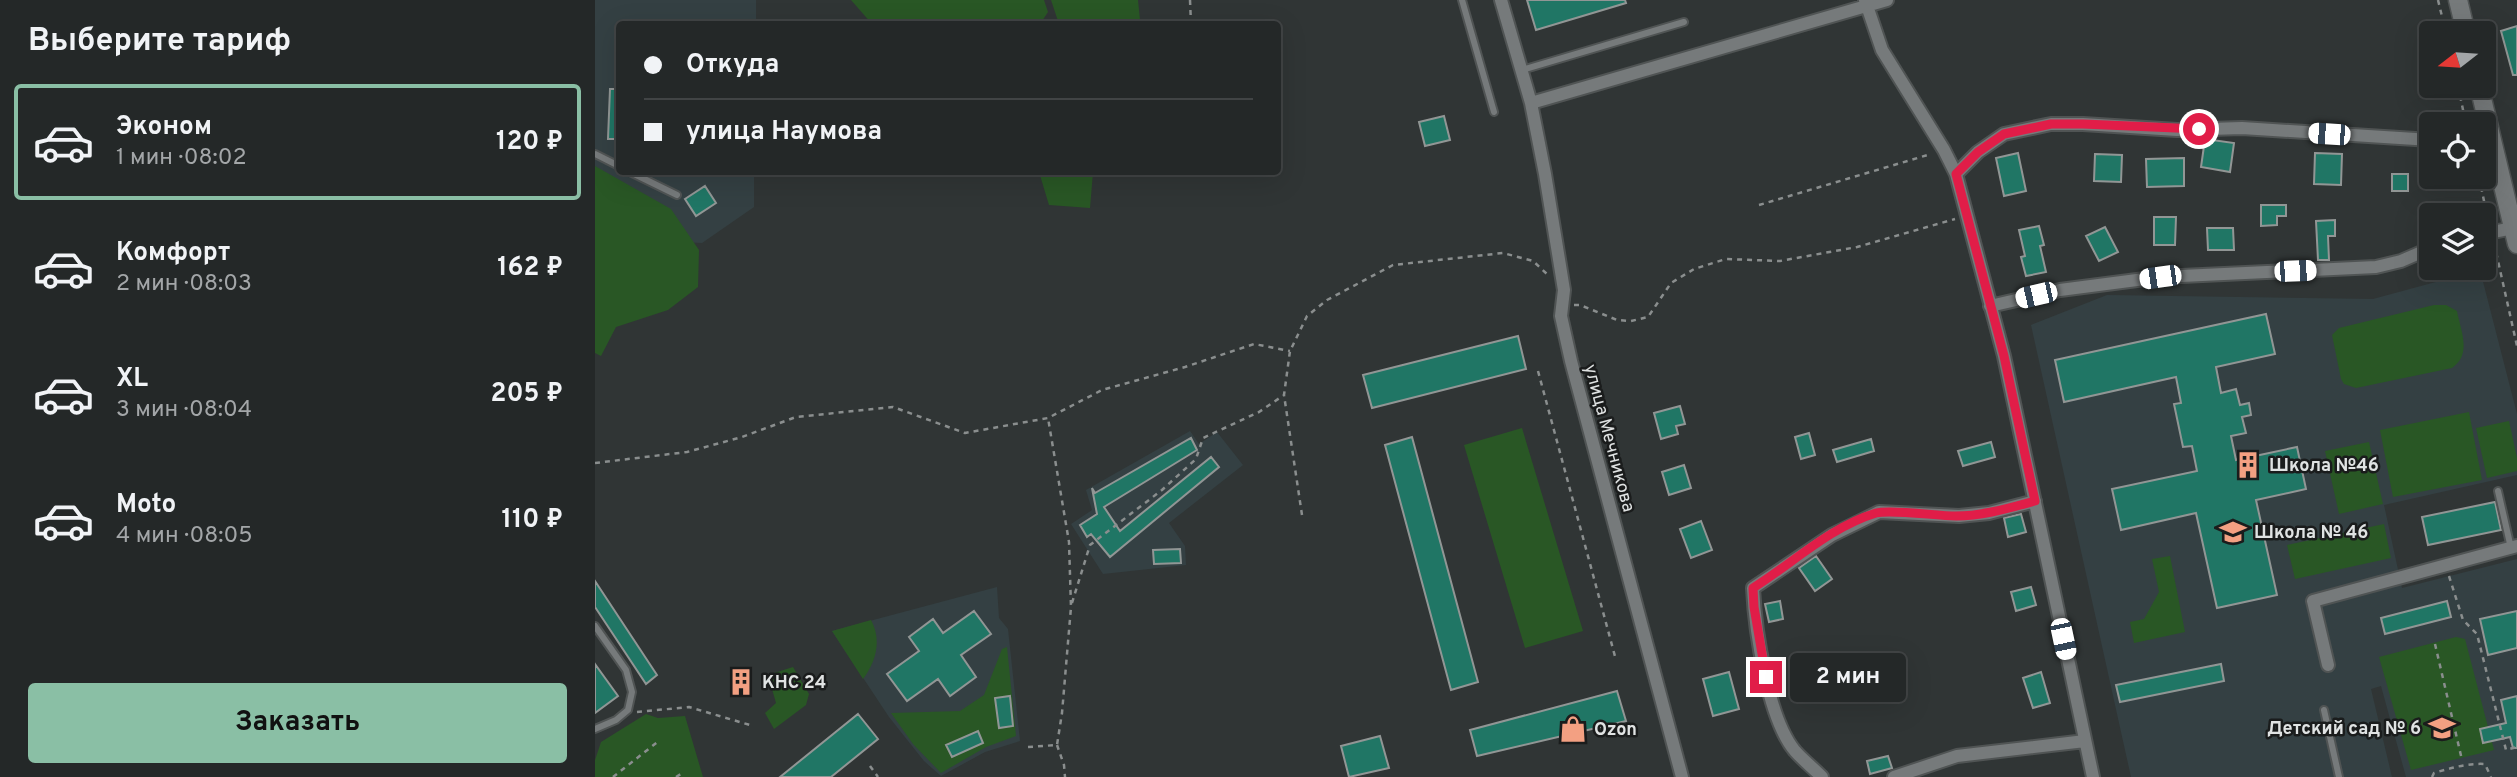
<!DOCTYPE html>
<html lang="ru">
<meta charset="utf-8">
<style>
:root{--surface:#242828;--page:#2c3030;--text:#f1f3f6;--muted:#a3a6a8;--line:#414445;--accent:#8abfa5}
body{margin:0;font-family:Overpass,sans-serif;background:var(--page);color:var(--text);height:100vh;display:flex;flex-direction:column;font-size:26px;white-space:nowrap}
*{box-sizing:border-box;margin:0}
p{font-size:23px;color:var(--muted)}
.icon{flex:none;width:38px;height:38px;fill:none;stroke:currentColor;stroke-width:2;stroke-linecap:round;stroke-linejoin:round}
.map{position:relative;flex:1;overflow:hidden}
.details{display:flex;flex-direction:column;background:var(--surface);width:595px}
.details>*{flex:none}
.top-card{position:absolute;left:21px;top:21px;width:665px;height:154px;border-radius:7px;box-shadow:0 7px 28px #0002,0 0 0 2px var(--line);display:grid;align-content:center;height:154px;padding:0 28px;background:var(--surface)}
.needle{width:46px;rotate:253deg}
.fabs{position:absolute;left:1824px;top:21px;display:grid;gap:14px}
.fabs a{display:grid;place-items:center;width:77px;height:77px;border-radius:7px;background:var(--surface);box-shadow:0 7px 28px #0002,0 0 0 2px var(--line);font-size:35px}
.end{position:absolute;width:32px;height:32px;margin:-16px;border:9px solid #e11d48;background:#fff;box-shadow:0 0 0 4px #fff}
.from{border-radius:50%}
.bubble{position:absolute;height:49px;border-radius:7px;background:var(--surface);box-shadow:0 7px 28px #0002,0 0 0 2px var(--line);font-size:23px;font-weight:700;line-height:49px;text-align:center}
.car{position:absolute;width:21px;height:42px;margin:-21px -10px;border-radius:9px;box-shadow:0 0 5px 2px #0007;background:linear-gradient(#fff 24%,#345 0 40%,#fff 0 76%,#345 0 86%,#fff 0)}
.top-card b{display:flex;align-items:center;gap:24px;height:66px;font-size:26px}
.top-card b+b{border-top:2px solid var(--line)}
.top-card i{width:18px;height:18px;background:var(--text)}
ul{padding:0;list-style:none}
li{display:flex;align-items:center;gap:21px;height:116px;margin:0 14px 10px;padding:0 14px;border:4px solid transparent;border-radius:7px}
li div{flex:1}
li b{display:block;font-size:26px}
li em{font-style:normal;font-weight:700}
li.active{border-color:var(--accent)}
li>.icon{width:63px;height:63px;stroke-width:1.5}
h2{padding:0 28px;font-size:32px;line-height:84px}
.button{display:flex;gap:14px;margin-top:auto;padding:14px 28px}
.button a{flex:1;height:80px;border-radius:7px;background:var(--accent);color:#111;font-size:28px;font-weight:700;line-height:80px;text-align:center}
main{display:flex;flex:1;min-height:0}
.map>svg:first-child{display:block}
.built{fill:#344043}
.green{fill:#295725}
.building{fill:#207665;stroke:#919695;stroke-width:2}
.lines{fill:none;stroke-linecap:round;stroke-linejoin:round}
.lane-casing{stroke:#505454;stroke-width:10}
.street-casing{stroke:#505454;stroke-width:16}
.secondary-casing{stroke:#505454;stroke-width:21}
.path{stroke:#8a8e8e;stroke-width:2.5;stroke-dasharray:5 5;stroke-linecap:butt}
.lane{stroke:#767a7b;stroke-width:6}
.street{stroke:#767a7b;stroke-width:12}
.secondary{stroke:#767a7b;stroke-width:18}
.route{stroke:#e11d48;stroke-width:9}
.labels{text-anchor:middle;stroke-width:5;stroke-linejoin:round;paint-order:stroke}
.street-label{font-size:18px;fill:#e0e3e3;stroke:#1a1c1c}
.poi-label{font-size:18px;font-weight:bold;fill:#e0e3e3;stroke:#1a1c1c;text-anchor:start}
</style>
<main>
<section class="details">
<h2>Выберите тариф</h2>
<ul>
<li class="active"><svg class="icon" aria-label="car" viewBox="0 0 24 24"><path d="M5 17H2v-5l4-1 3-4h7l3 4 3 1v5h-3M9 17h6M6 11h13"/><circle cx="7" cy="17" r="2"/><circle cx="17" cy="17" r="2"/></svg><div><b>Эконом</b><p>1 мин · 08:02</p></div><em>120 ₽</em></li>
<li><svg class="icon" aria-label="car" viewBox="0 0 24 24"><path d="M5 17H2v-5l4-1 3-4h7l3 4 3 1v5h-3M9 17h6M6 11h13"/><circle cx="7" cy="17" r="2"/><circle cx="17" cy="17" r="2"/></svg><div><b>Комфорт</b><p>2 мин · 08:03</p></div><em>162 ₽</em></li>
<li><svg class="icon" aria-label="car" viewBox="0 0 24 24"><path d="M5 17H2v-5l4-1 3-4h7l3 4 3 1v5h-3M9 17h6M6 11h13"/><circle cx="7" cy="17" r="2"/><circle cx="17" cy="17" r="2"/></svg><div><b>XL</b><p>3 мин · 08:04</p></div><em>205 ₽</em></li>
<li><svg class="icon" aria-label="car" viewBox="0 0 24 24"><path d="M5 17H2v-5l4-1 3-4h7l3 4 3 1v5h-3M9 17h6M6 11h13"/><circle cx="7" cy="17" r="2"/><circle cx="17" cy="17" r="2"/></svg><div><b>Moto</b><p>4 мин · 08:05</p></div><em>110 ₽</em></li>
</ul>
<div class="button"><a>Заказать</a></div>
</section>
<div class="map">
<svg width="1922" height="777" viewBox="0 0 1922 777">
<rect width="100%" height="100%" fill="#303535"/>
<path class="built" d="M 0,0 L 161,0 L 161,24 L 24,24 L 24,172 L 159,172 L 159,207 L 107,243 L 22,239 L 0,233 Z
M 1885,270 L 1922,414 L 1922,475 L 1789,505 L 1807,588 L 1922,559 L 1922,777 L 1811,777 L 1786,686 L 1776,689 L 1797,777 L 1536,777 L 1436,325 L 1512,295 L 1778,299 Z
M 595,431 L 604,444 L 622,432 L 648,465 L 574,523 L 590,546 L 591,565 L 508,574 L 476,524 L 497,510 L 491,490 Z
M 402,587 L 404,618 L 413,629 L 425,741 L 390,752 L 346,776 L 329,761 L 294,717 L 237,631 Z"/>
<path class="green" d="M 256,0 L 449,0 L 453,12 L 445,24 L 277,24 Z
M 456,0 L 543,0 L 545,20 L 542,24 L 464,24 Z
M 0,166 L 76,209 L 104,250 L 103,287 L 73,310 L 21,327 L 6,356 L 0,353 Z
M 444,172 L 498,172 L 495,208 L 454,205 Z
M 1839,305 L 1851,305 L 1862,311 C 1866,332 1877,354 1857,368 L 1761,388 L 1749,384 L 1746,379 L 1737,335 L 1744,328 Z
M 1874,412 L 1887,480 L 1798,497 L 1785,430 Z
M 1914,421 L 1922,458 L 1922,471 L 1892,478 L 1881,428 Z
M 927,428 L 988,631 L 930,648 L 869,445 Z
M 1774,442 L 1788,504 L 1744,514 L 1730,451 Z
M 1789,524 L 1796,558 L 1700,579 L 1692,545 Z
M 1575,556 L 1590,632 L 1539,643 L 1535,622 L 1549,619 L 1564,592 L 1557,559 Z
M 276,620 C 287,640 281,662 268,679 L 237,631 Z
M 1861,637 L 1870,639 L 1899,750 L 1816,770 L 1784,657 Z
M 412,647 L 421,736 L 391,747 L 346,773 L 318,744 L 296,713 L 365,711 L 389,695 L 407,649 Z
M 198,667 L 214,694 L 211,705 L 179,729 L 170,713 L 181,703 L 173,675 Z
M 51,714 L 63,718 L 90,716 L 108,777 L 0,777 L 0,760 L 6,742 Z"/>
<path class="building" d="M 932,0 L 1030,0 L 1031,3 L 941,30 Z
M 1922,26 L 1922,75 L 1918,75 L 1906,31 Z
M 15,89 L 24,89 L 24,139 L 13,139 Z
M 849,116 L 855,140 L 830,146 L 824,122 Z
M 1610,139 L 1639,143 L 1635,172 L 1606,167 Z
M 1423,153 L 1431,191 L 1409,196 L 1401,158 Z
M 1720,153 L 1747,154 L 1746,185 L 1719,184 Z
M 1500,154 L 1527,155 L 1526,182 L 1499,181 Z
M 1589,158 L 1589,186 L 1552,187 L 1551,159 Z
M 1797,174 L 1813,174 L 1813,191 L 1797,191 Z
M 110,186 L 121,203 L 101,216 L 90,199 Z
M 1666,205 L 1691,205 L 1691,216 L 1682,216 L 1682,225 L 1666,226 Z
M 1559,217 L 1581,217 L 1580,245 L 1559,245 Z
M 1740,220 L 1740,236 L 1733,236 L 1734,260 L 1723,260 L 1721,221 Z
M 1444,226 L 1449,245 L 1445,246 L 1451,272 L 1431,276 L 1426,257 L 1430,256 L 1424,230 Z
M 1510,227 L 1523,252 L 1504,261 L 1491,236 Z
M 1612,228 L 1638,228 L 1639,250 L 1613,250 Z
M 1671,314 L 1680,354 L 1621,367 L 1626,393 L 1641,389 L 1645,405 L 1654,403 L 1656,415 L 1647,417 L 1651,433 L 1636,436 L 1641,460 L 1702,447 L 1711,489 L 1661,500 L 1682,595 L 1622,608 L 1601,513 L 1526,530 L 1517,489 L 1602,471 L 1597,446 L 1588,447 L 1579,404 L 1586,403 L 1581,377 L 1469,402 L 1460,360 Z
M 923,336 L 931,369 L 777,408 L 768,375 Z
M 1085,406 L 1090,424 L 1081,426 L 1083,434 L 1066,439 L 1059,413 Z
M 1214,433 L 1220,455 L 1206,459 L 1200,437 Z
M 817,437 L 883,682 L 856,690 L 790,445 Z
M 596,438 L 602,450 L 509,507 L 525,531 L 616,457 L 624,467 L 515,557 L 496,534 L 492,537 L 485,525 L 502,514 L 497,488 L 500,493 Z
M 1276,439 L 1279,451 L 1242,462 L 1238,450 Z
M 1396,442 L 1400,457 L 1368,466 L 1363,451 Z
M 1089,465 L 1096,488 L 1074,495 L 1067,472 Z
M 1900,502 L 1906,530 L 1833,545 L 1827,517 Z
M 1426,514 L 1431,532 L 1413,537 L 1409,518 Z
M 1106,521 L 1117,550 L 1096,558 L 1085,529 Z
M 585,549 L 586,563 L 559,564 L 558,550 Z
M 1221,556 L 1237,579 L 1220,591 L 1204,568 Z
M 0,581 L 62,675 L 51,684 L 0,607 Z
M 1436,587 L 1441,605 L 1421,611 L 1416,592 Z
M 1185,601 L 1188,619 L 1174,622 L 1170,604 Z
M 1852,601 L 1856,617 L 1790,634 L 1786,618 Z
M 379,611 L 396,634 L 366,655 L 381,677 L 355,696 L 343,679 L 312,701 L 292,674 L 324,651 L 314,637 L 338,619 L 348,633 Z
M 1922,611 L 1922,648 L 1893,655 L 1885,619 Z
M 0,664 L 23,696 L 0,713 Z
M 1626,664 L 1629,681 L 1525,702 L 1521,685 Z
M 1134,672 L 1144,709 L 1118,716 L 1108,679 Z
M 1446,672 L 1455,703 L 1438,708 L 1428,678 Z
M 1022,691 L 1031,721 L 882,756 L 875,730 Z
M 415,696 L 418,726 L 404,728 L 400,698 Z
M 1922,696 L 1922,748 L 1918,748 L 1915,737 L 1888,743 L 1885,729 L 1911,723 L 1906,700 Z
M 263,714 L 283,739 L 236,777 L 185,777 Z
M 383,731 L 388,743 L 357,757 L 351,745 Z
M 785,736 L 794,768 L 754,777 L 746,746 Z
M 1293,756 L 1297,768 L 1275,774 L 1272,761 Z"/>
<g class="lines">
<defs>
<path id="lane" d="M 867,0 L 899,112
M 927,70 L 1089,22
M 0,154 L 24,166
M 35,172 L 82,195
M 1903,491 L 1916,548
M 0,626 L 31,670 L 37,692 L 33,710 L 21,720 L 0,729
M 1729,710 L 1744,777"/>
<path id="street" d="M 906,0 L 936,103 L 950,174 L 969,290 L 966,316 L 976,361 L 1087,777
M 1270,0 L 1287,50 L 1349,150 L 1361,174 L 1409,356 L 1498,777
M 936,103 L 1292,0
M 1361,174 L 1383,152 L 1409,134 L 1456,124 L 1488,124 L 1582,130 L 1647,128 L 1836,140
M 1888,234 L 1918,228
M 1395,306 L 1465,290 L 1565,277 L 1781,267 L 1806,261 L 1836,248
M 1733,665 L 1718,601 L 1922,546
M 1227,777 C 1218,768 1208,760 1200,751 C 1173,719 1160,630 1158,588 L 1237,535 L 1284,512 L 1364,516 L 1394,513 L 1440,501
M 1299,777 L 1362,756 L 1490,741"/>
<path id="secondary" d="M 1863,0 L 1871,33
M 1884,86 L 1922,244"/>
</defs>
<use href="#lane" class="lane-casing"/>
<use href="#street" class="street-casing"/>
<use href="#secondary" class="secondary-casing"/>
<path class="path" d="M 595,0 L 596,24
M 1843,0 L 1851,33
M 1863,86 L 1871,124
M 599,172 L 599,178
M 1884,177 L 1893,220
M 1164,205 L 1336,154
M 1899,243 L 1922,346
M 979,305 L 985,305 L 1022,320 L 1036,321 L 1053,317 L 1076,283 L 1099,269 L 1131,259 L 1185,261 L 1262,247 L 1360,219
M 943,371 L 1021,660
M 0,463 L 92,452 L 147,437 L 201,417 L 298,407 L 370,433 L 453,418 L 507,390 L 590,367 L 659,344 L 695,351
M 707,515 L 689,395 L 695,351 L 712,316 L 732,300 L 798,265 L 908,253 L 938,261 L 952,274
M 1854,576 L 1868,620 L 1882,634 L 1911,750 L 1922,747
M 477,603 L 495,545 L 567,490 L 601,459 L 608,438 L 664,412 L 689,395
M 1840,644 L 1867,760
M 42,712 L 94,707 L 155,725
M 462,745 L 469,765 L 470,777
M 433,747 L 462,745 L 467,713 L 476,607 L 474,542 L 453,418
M 275,766 L 283,777
M 18,777 L 65,740
M 81,777 L 89,772
M 1837,777 L 1839,773 C 1856,768 1872,763 1890,764 L 1896,777"/>
<use href="#lane" class="lane"/>
<use href="#street" class="street"/>
<use href="#secondary" class="secondary"/>
</g>
<g class="lines">
<path class="route" d="M 1171,677 L 1159,607 L 1158,588 C 1198,563 1235,527 1281,513 C 1296,509 1342,516 1361,516 C 1388,516 1414,508 1440,501 L 1409,356 L 1361,174 L 1383,152 L 1409,134 L 1456,124 L 1488,124 L 1604,129"/>
</g>
<defs>
<symbol id="building-bare" viewBox="-9 -9 18 18"><path d="M-4-6H4V6H1V3H-1V6H-4ZM-2.5-4.3h1.7v1.8h-1.7ZM.8-4.3h1.7v1.8H.8ZM-2.5-1h1.7V.8h-1.7ZM.8-1h1.7V.8H.8Z" fill="#f3a082" stroke="#1a1c1c" stroke-width="2.5" paint-order="stroke"/></symbol>
<symbol id="school-bare" viewBox="-9 -9 18 18"><path d="M0-5L7-2L0 1L-7-2ZM-4 1L0 2.5L4 1V4Q0 6-4 4Z" fill="#f3a082" stroke="#1a1c1c" stroke-width="2.5" paint-order="stroke"/></symbol>
<symbol id="shop-bare" viewBox="-9 -9 18 18"><path d="M-5-2.5h2.3a2.7 3.5 0 0 1 5.4 0H5L5.5 6h-11ZM-1.5-2.5h3a1.5 2.3 0 0 0-3 0Z" fill="#f3a082" stroke="#1a1c1c" stroke-width="2.5" paint-order="stroke"/></symbol>
</defs>
<g fill-rule="evenodd">
<use href="#building-bare" x="1634" y="446" width="38" height="38"/>
<use href="#school-bare" x="1619" y="513" width="38" height="38"/>
<use href="#building-bare" x="127" y="663" width="38" height="38"/>
<use href="#school-bare" x="1828" y="709" width="38" height="38"/>
<use href="#shop-bare" x="959" y="710" width="38" height="38"/>
</g>
<g class="labels">
<g class="street-label">
<text transform="translate(1015 438) rotate(75)" y="6">улица Мечникова</text>
</g>
<g class="poi-label">
<text x="1674" y="471">Школа №46</text>
<text x="1659" y="538">Школа № 46</text>
<text x="167" y="688">КНС 24</text>
<text x="1826" y="734" text-anchor="end">Детский сад № 6</text>
<text x="999" y="735">Ozon</text>
</g>
</g>
</svg>
<div class="fabs">
<a><svg class="needle" viewBox="-14 -14 28 28"><path d="M0-13l5 13h-10z" fill="#e53935"/><path d="M0 13l5-13h-10z" fill="#a3a6a8"/></svg></a>
<a><svg class="icon" aria-label="locate" viewBox="0 0 24 24"><circle cx="12" cy="12" r="6"/><path d="M12 2v4M12 18v4M2 12h4M18 12h4"/></svg></a>
<a><svg class="icon" aria-label="layers" viewBox="0 0 24 24"><path d="M12 4l9 5-9 5-9-5zM3 14l9 5 9-5"/></svg></a>
</div>
<i class="end from" style="left:1604px;top:129px"></i>
<i class="end" style="left:1171px;top:677px"></i>
<div class="bubble" style="left:1195px;top:653px;width:116px">2 мин</div>
<i class="car" style="left:1734px;top:134px;rotate:274deg"></i>
<i class="car" style="left:1700px;top:271px;rotate:88deg"></i>
<i class="car" style="left:1565px;top:277px;rotate:262deg"></i>
<i class="car" style="left:1441px;top:295px;rotate:257deg"></i>
<i class="car" style="left:1468px;top:639px;rotate:168deg"></i>
<div class="top-card">
<b><i class="from"></i>Откуда</b>
<b><i></i>улица Наумова</b>
</div>
</div>
</main>
